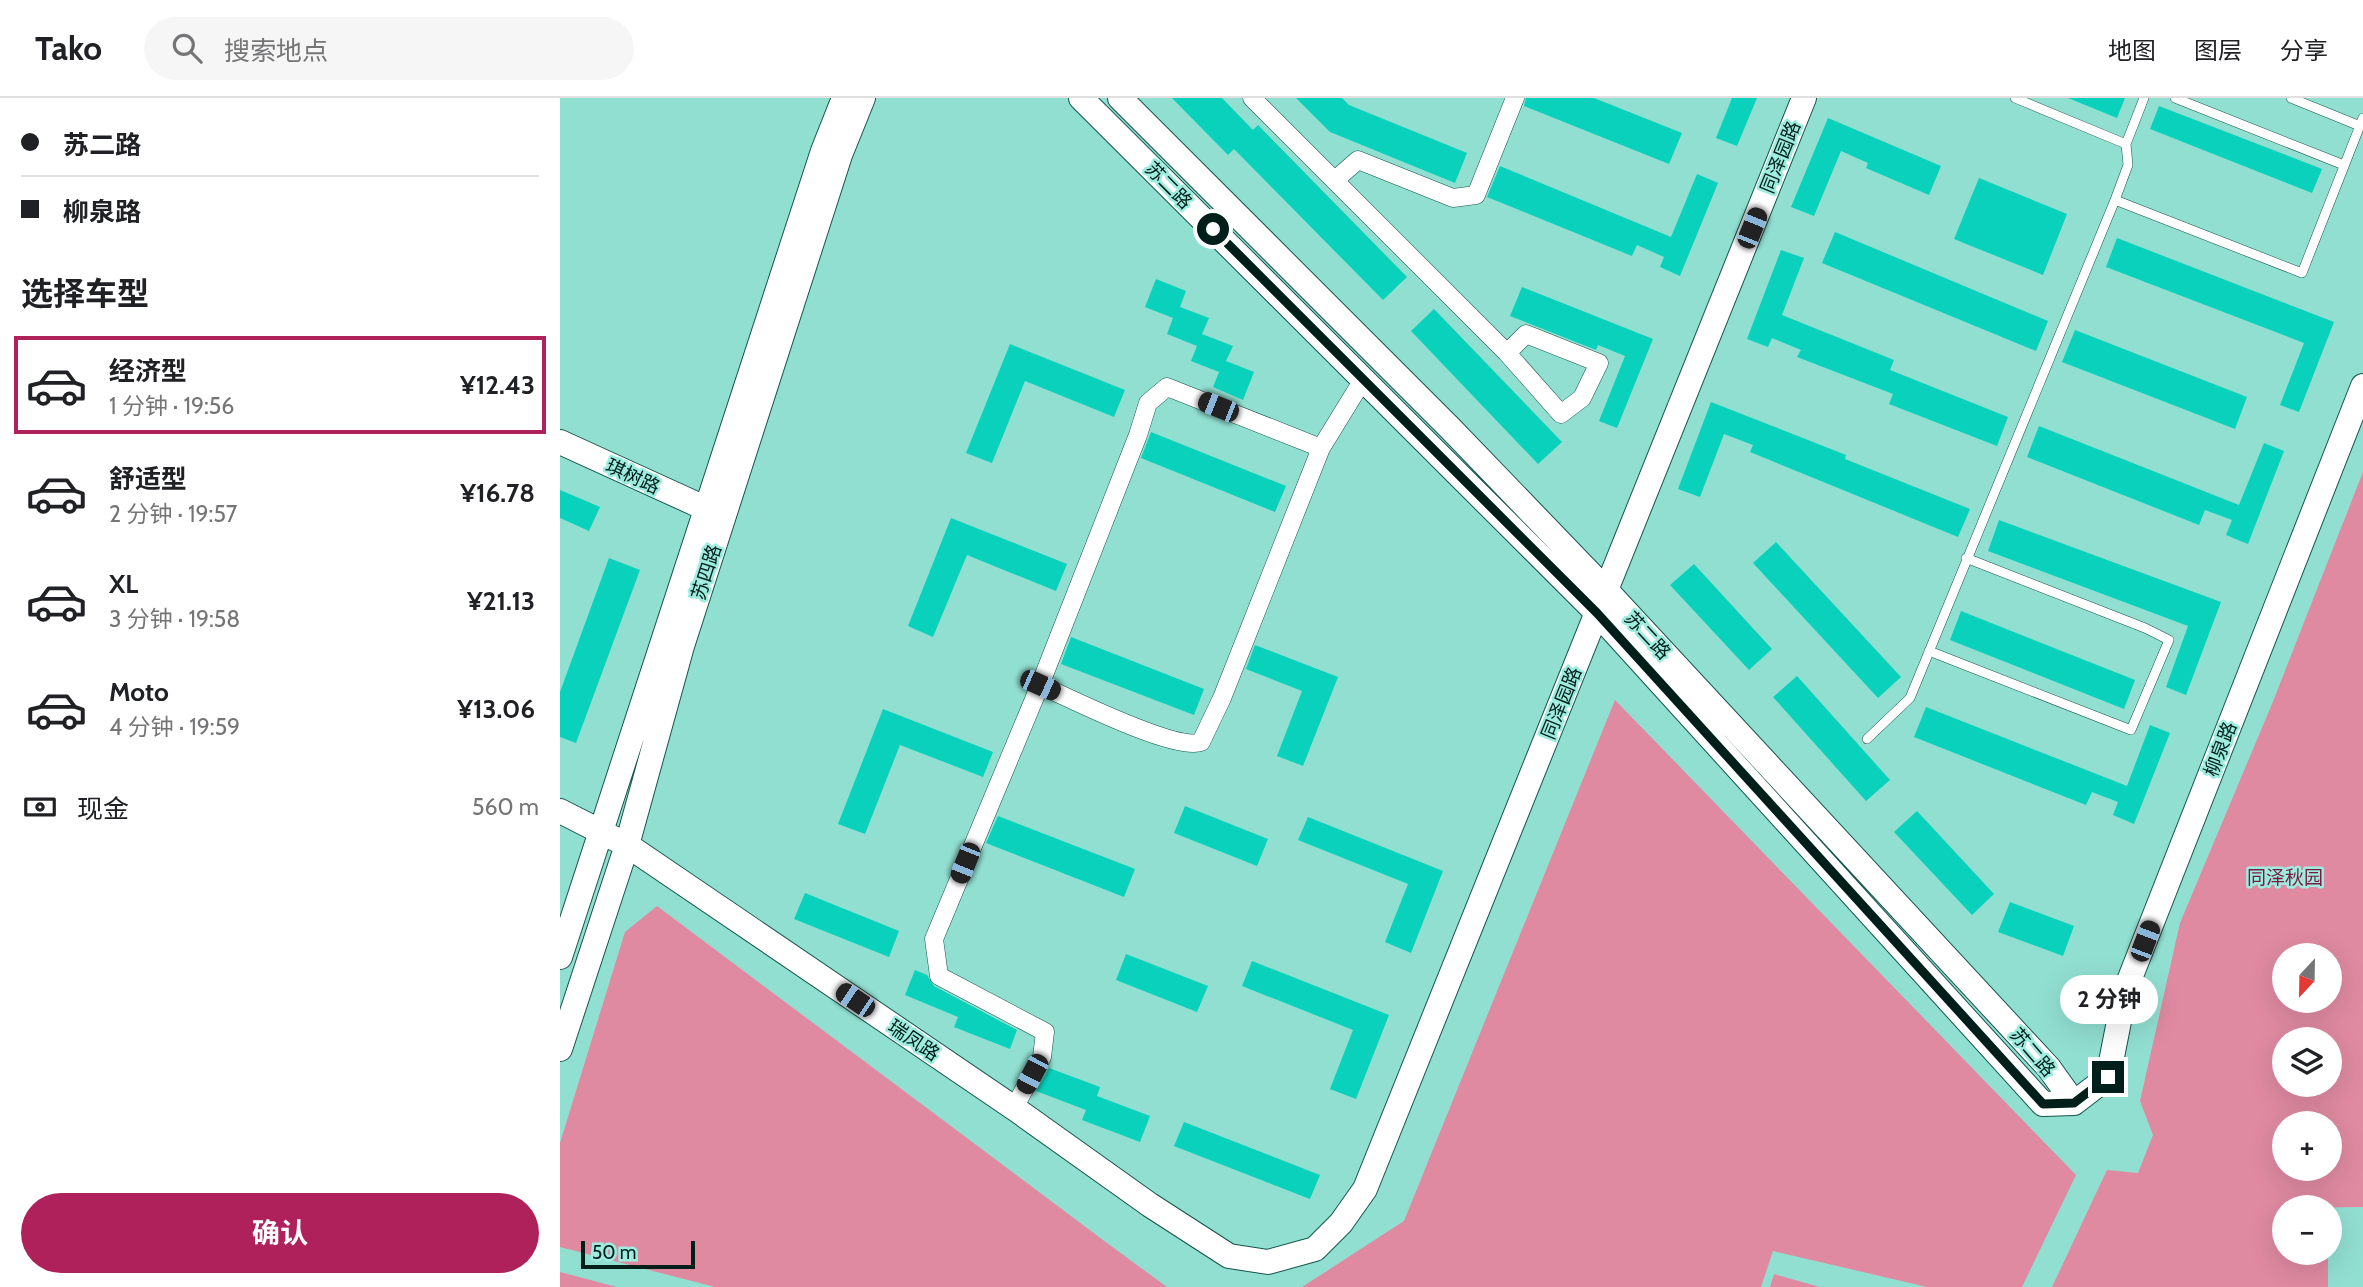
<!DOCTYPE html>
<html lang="zh">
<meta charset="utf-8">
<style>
:root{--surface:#fff;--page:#f6f6f6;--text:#202124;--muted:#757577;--line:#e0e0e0;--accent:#ae215b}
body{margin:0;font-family:Cabin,"Noto Sans SC",sans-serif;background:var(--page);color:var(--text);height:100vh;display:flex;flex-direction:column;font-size:26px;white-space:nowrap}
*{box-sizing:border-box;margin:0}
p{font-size:23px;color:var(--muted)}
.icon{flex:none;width:38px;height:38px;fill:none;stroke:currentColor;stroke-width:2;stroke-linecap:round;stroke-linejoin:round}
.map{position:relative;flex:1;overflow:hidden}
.side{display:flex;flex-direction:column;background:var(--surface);width:560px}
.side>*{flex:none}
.hud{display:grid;align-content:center;height:154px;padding:0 21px;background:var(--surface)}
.needle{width:46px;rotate:202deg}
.buttons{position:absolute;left:1712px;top:845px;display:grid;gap:14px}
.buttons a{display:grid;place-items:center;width:70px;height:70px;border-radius:50%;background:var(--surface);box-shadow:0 7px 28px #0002;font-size:35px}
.scale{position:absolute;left:21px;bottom:18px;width:114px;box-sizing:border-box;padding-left:7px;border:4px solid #001f1a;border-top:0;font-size:19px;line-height:24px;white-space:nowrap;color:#001f1a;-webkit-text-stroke:5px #9eecdf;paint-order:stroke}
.end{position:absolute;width:32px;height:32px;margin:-16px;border:9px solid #001f1a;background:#fff;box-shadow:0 0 0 4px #fff}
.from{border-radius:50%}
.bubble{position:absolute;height:49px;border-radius:24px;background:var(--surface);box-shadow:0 7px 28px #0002;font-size:23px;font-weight:700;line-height:49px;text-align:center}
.car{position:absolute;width:21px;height:42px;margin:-21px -10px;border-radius:9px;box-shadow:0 0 5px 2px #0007;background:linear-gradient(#222 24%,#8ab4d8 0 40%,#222 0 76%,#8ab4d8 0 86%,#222 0)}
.hud b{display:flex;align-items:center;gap:24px;height:66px;font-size:26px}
.hud b+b{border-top:2px solid var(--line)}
.hud i{width:18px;height:18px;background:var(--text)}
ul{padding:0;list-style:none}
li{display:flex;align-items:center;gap:21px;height:98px;margin:0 14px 10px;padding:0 7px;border:4px solid transparent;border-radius:0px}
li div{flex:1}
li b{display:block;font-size:26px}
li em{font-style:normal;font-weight:700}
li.on{border-color:var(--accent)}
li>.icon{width:63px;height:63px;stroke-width:1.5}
h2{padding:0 21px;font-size:32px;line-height:84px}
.pay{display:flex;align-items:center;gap:18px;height:77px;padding:0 21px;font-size:26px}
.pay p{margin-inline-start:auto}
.button{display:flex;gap:14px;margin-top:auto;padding:14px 21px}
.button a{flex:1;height:80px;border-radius:42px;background:var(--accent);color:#fff;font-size:28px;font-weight:700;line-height:80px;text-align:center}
header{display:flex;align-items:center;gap:42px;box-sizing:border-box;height:98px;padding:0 35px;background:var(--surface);border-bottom:2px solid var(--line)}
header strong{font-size:33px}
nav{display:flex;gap:38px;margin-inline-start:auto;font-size:24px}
.search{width:490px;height:63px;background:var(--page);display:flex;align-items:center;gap:18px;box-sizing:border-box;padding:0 24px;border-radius:38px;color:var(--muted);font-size:26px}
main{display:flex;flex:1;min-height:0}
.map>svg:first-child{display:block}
.green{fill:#df8aa1;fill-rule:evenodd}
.building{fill:#0ad1bc}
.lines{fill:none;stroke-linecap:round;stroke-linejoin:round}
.lane-casing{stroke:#16554c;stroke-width:10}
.street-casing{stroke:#16554c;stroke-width:19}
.secondary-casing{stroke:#16554c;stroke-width:26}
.lane{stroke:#fff;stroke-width:9}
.street{stroke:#fff;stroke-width:18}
.secondary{stroke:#fff;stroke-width:24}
.route{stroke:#001f1a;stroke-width:9}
.labels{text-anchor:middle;stroke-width:5;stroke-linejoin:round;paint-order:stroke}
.street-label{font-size:19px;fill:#001f1a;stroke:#9eecdf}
.park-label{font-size:19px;fill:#7a193f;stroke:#9eecdf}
</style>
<header>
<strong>Tako</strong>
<div class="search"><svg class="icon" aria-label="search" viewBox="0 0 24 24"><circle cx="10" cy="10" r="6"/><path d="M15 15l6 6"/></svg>搜索地点</div>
<nav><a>地图</a><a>图层</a><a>分享</a></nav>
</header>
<main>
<section class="side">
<div class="hud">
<b><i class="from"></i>苏二路</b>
<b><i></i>柳泉路</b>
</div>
<h2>选择车型</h2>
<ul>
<li class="on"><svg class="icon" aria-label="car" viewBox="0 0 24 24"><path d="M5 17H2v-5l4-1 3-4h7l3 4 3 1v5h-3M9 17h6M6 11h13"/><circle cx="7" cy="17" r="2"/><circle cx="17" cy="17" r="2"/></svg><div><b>经济型</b><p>1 分钟 · 19:56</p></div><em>¥12.43</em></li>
<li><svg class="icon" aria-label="car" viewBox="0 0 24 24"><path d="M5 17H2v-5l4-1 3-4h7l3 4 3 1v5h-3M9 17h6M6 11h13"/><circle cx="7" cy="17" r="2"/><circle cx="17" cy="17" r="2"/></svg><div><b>舒适型</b><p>2 分钟 · 19:57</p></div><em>¥16.78</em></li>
<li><svg class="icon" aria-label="car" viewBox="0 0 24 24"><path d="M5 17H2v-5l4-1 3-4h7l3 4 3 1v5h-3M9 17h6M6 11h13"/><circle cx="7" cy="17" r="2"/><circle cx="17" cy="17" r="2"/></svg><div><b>XL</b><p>3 分钟 · 19:58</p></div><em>¥21.13</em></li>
<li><svg class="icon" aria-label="car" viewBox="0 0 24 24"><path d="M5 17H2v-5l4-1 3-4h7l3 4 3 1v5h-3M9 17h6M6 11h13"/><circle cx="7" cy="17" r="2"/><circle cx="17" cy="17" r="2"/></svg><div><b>Moto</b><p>4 分钟 · 19:59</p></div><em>¥13.06</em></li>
</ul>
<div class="pay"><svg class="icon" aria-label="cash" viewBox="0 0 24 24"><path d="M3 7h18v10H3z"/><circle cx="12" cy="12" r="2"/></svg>现金<p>560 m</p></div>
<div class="button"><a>确认</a></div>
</section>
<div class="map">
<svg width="1803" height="1189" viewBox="0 0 1803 1189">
<rect width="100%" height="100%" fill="#91dfd1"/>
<path class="green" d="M 1803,374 L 1803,1109 L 1724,1110 L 1724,1155 L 1768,1155 L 1768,1189 L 1492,1189 L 1547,1072 L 1578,1075 L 1593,1037 L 1580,1003 L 1620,825 L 1712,606 ZM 1724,858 L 1769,858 L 1769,903 L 1724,903 ZM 1724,942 L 1769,942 L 1769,987 L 1724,987 ZM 1724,1026 L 1769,1026 L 1769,1071 L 1724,1071 Z
M 1055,602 L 1516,1077 L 1462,1189 L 1367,1189 L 1213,1153 L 1201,1189 L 742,1189 L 844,1123 Z
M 97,808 L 547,1145 L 607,1189 L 155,1189 L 0,1149 L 0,1045 L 65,834 Z
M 0,1174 L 57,1189 L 0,1189 Z
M 1214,1176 L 1260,1189 L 1210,1189 Z"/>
<path class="building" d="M 612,0 L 662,0 L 693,32 L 698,27 L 847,179 L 823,202 L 674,51 L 668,57 Z
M 736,0 L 782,0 L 789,7 L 907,55 L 895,85 L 770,34 Z
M 966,0 L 1034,0 L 1122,35 L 1109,66 L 964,8 Z
M 1172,0 L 1197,0 L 1177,48 L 1156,40 Z
M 1508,0 L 1565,0 L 1557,20 Z
M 1599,8 L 1762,71 L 1752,95 L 1590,31 Z
M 1268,20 L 1381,68 L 1369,97 L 1306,70 L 1308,65 L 1281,53 L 1254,118 L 1231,109 Z
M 940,68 L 1111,139 L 1137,76 L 1158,85 L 1120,178 L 1100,169 L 1104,159 L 1077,147 L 1072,158 L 927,99 Z
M 1419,80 L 1507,116 L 1483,177 L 1394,141 Z
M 1275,134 L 1488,223 L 1476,253 L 1262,165 Z
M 1557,140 L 1774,224 L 1739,314 L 1720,307 L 1744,245 L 1546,169 Z
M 1221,152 L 1244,160 L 1222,217 L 1334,262 L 1330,272 L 1448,319 L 1437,348 L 1329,306 L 1333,296 L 1237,259 L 1241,252 L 1212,240 L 1208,249 L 1187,241 Z
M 596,181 L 626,193 L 620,209 L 649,220 L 642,236 L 673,248 L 666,263 L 694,274 L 683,302 L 653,289 L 659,274 L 631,263 L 637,248 L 607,236 L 613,220 L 585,209 Z
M 962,189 L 1093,241 L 1057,330 L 1039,323 L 1065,258 L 1038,247 L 1036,252 L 950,218 Z
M 874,211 L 1002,344 L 978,366 L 851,233 Z
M 1515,232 L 1687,299 L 1675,331 L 1502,264 Z
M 450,246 L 565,292 L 554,319 L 465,283 L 432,365 L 406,355 Z
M 1151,304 L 1286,357 L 1285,361 L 1410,411 L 1398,439 L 1190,354 L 1193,347 L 1164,336 L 1140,399 L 1118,391 Z
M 1479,328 L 1679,407 L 1704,345 L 1724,353 L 1688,446 L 1666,437 L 1672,422 L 1645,412 L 1639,427 L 1467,359 Z
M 591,334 L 726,388 L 715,414 L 581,360 Z
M 0,392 L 40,409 L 29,433 L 0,420 Z
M 391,420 L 507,466 L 496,493 L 407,457 L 373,539 L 348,528 Z
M 1439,422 L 1661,504 L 1626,597 L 1606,589 L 1628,528 L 1428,453 Z
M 1216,444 L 1341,579 L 1318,600 L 1193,465 Z
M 49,460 L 80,472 L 16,645 L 0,639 L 0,594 Z
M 1134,466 L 1212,551 L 1189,572 L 1110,487 Z
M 1401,513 L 1575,582 L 1564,611 L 1390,542 Z
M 511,539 L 644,591 L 634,617 L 501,566 Z
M 695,547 L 778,579 L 743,668 L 717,658 L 742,593 L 686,571 Z
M 1237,578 L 1330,682 L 1306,703 L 1213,599 Z
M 1366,609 L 1567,688 L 1590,627 L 1610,635 L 1574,726 L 1553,717 L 1558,704 L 1532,694 L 1526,707 L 1354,639 Z
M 323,611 L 433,654 L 423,679 L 340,647 L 305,736 L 278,726 Z
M 625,708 L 708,741 L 697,768 L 614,735 Z
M 1357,713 L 1434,796 L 1412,817 L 1334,734 Z
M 438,718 L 575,771 L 564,799 L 426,745 Z
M 748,719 L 883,773 L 851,855 L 825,844 L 848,786 L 738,742 Z
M 245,795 L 339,833 L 329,859 L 234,821 Z
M 1450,804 L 1514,828 L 1503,858 L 1438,834 Z
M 566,856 L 648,888 L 637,914 L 556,882 Z
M 692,863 L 829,917 L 796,1001 L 770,991 L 793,932 L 682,888 Z
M 355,872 L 367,877 L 374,888 L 457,932 L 450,951 L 394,929 L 398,919 L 345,897 Z
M 489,970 L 540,989 L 537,998 L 590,1018 L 580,1044 L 522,1022 L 526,1012 L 476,993 Z
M 624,1024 L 760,1077 L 750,1101 L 614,1048 Z"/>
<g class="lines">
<defs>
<path id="lane" d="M 1455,0 L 1566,46
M 1615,0 L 1784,67
M 1731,0 L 1800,28
M 1555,102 L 1742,175 L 1803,20
M 1369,553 L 1571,632 L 1609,542 L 1585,530 L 1406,460
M 1307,641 L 1350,600 L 1555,102 L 1568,67 L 1566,46 L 1584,0"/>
<path id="street" d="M 692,0 L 947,255 L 1001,316 L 1022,300 L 1039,265 L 966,236 L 947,255
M 775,82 L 798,62 L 893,100 L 916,97 L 955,0
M 480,587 C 509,600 616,654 641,644 L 662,600 L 761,350 L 804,280
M 454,1010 L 482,959 L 485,934 L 379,878 L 374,841 L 480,587 L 578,337 L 588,305 L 607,289 L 761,350"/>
<path id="secondary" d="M 521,0 L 1037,515 L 1483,1006 L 1514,1005
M 560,0 L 890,330 L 1047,493 L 1489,970 L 1514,1005
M 0,344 L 147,411
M 0,713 L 67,747 L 454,1010 L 590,1107 L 669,1158 L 708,1164 L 755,1151 L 781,1125 L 805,1091 L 1244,0
M 0,859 L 263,53 L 284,0
M 0,951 L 67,747 L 122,548 L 280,57 L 303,0
M 1514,1005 L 1548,979 L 1565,893 L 1803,288"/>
</defs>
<use href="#lane" class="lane-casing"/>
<use href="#street" class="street-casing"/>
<use href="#secondary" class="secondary-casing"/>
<use href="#lane" class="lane"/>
<use href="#street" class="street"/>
<use href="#secondary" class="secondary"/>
</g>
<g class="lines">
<path class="route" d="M 653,131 L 1037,515 L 1483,1006 L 1514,1005 L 1548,979"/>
</g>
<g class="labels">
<g class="street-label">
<text transform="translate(1220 59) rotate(-68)" y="7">同泽园路</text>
<text transform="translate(609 87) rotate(45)" y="7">苏二路</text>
<text transform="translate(73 378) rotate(25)" y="7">琪树路</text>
<text transform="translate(146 474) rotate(-72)" y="7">苏四路</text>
<text transform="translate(1088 537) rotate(47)" y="7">苏二路</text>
<text transform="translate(1001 605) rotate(-68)" y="7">同泽园路</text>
<text transform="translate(1660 651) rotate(-69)" y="7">柳泉路</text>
<text transform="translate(354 942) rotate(34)" y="7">瑞凤路</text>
<text transform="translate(1473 954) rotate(49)" y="7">苏二路</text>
</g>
<g class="park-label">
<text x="1725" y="786">同泽秋园</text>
</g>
</g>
</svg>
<div class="buttons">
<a><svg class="needle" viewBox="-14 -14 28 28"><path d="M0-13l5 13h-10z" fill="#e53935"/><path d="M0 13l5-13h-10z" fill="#757577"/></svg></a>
<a><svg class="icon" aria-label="layers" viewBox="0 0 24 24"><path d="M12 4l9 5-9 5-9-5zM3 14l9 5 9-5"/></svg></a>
<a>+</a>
<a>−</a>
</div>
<div class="scale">50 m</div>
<i class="end from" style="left:653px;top:131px"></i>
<i class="end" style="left:1548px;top:979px"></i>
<div class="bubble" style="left:1500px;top:877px;width:98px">2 分钟</div>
<i class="car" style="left:1192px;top:130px;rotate:22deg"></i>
<i class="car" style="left:658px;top:309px;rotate:292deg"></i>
<i class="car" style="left:480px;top:587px;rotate:114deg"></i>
<i class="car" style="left:405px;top:765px;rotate:202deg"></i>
<i class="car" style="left:1585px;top:843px;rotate:21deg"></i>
<i class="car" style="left:295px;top:902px;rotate:304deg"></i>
<i class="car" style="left:472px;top:976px;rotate:208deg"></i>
</div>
</main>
